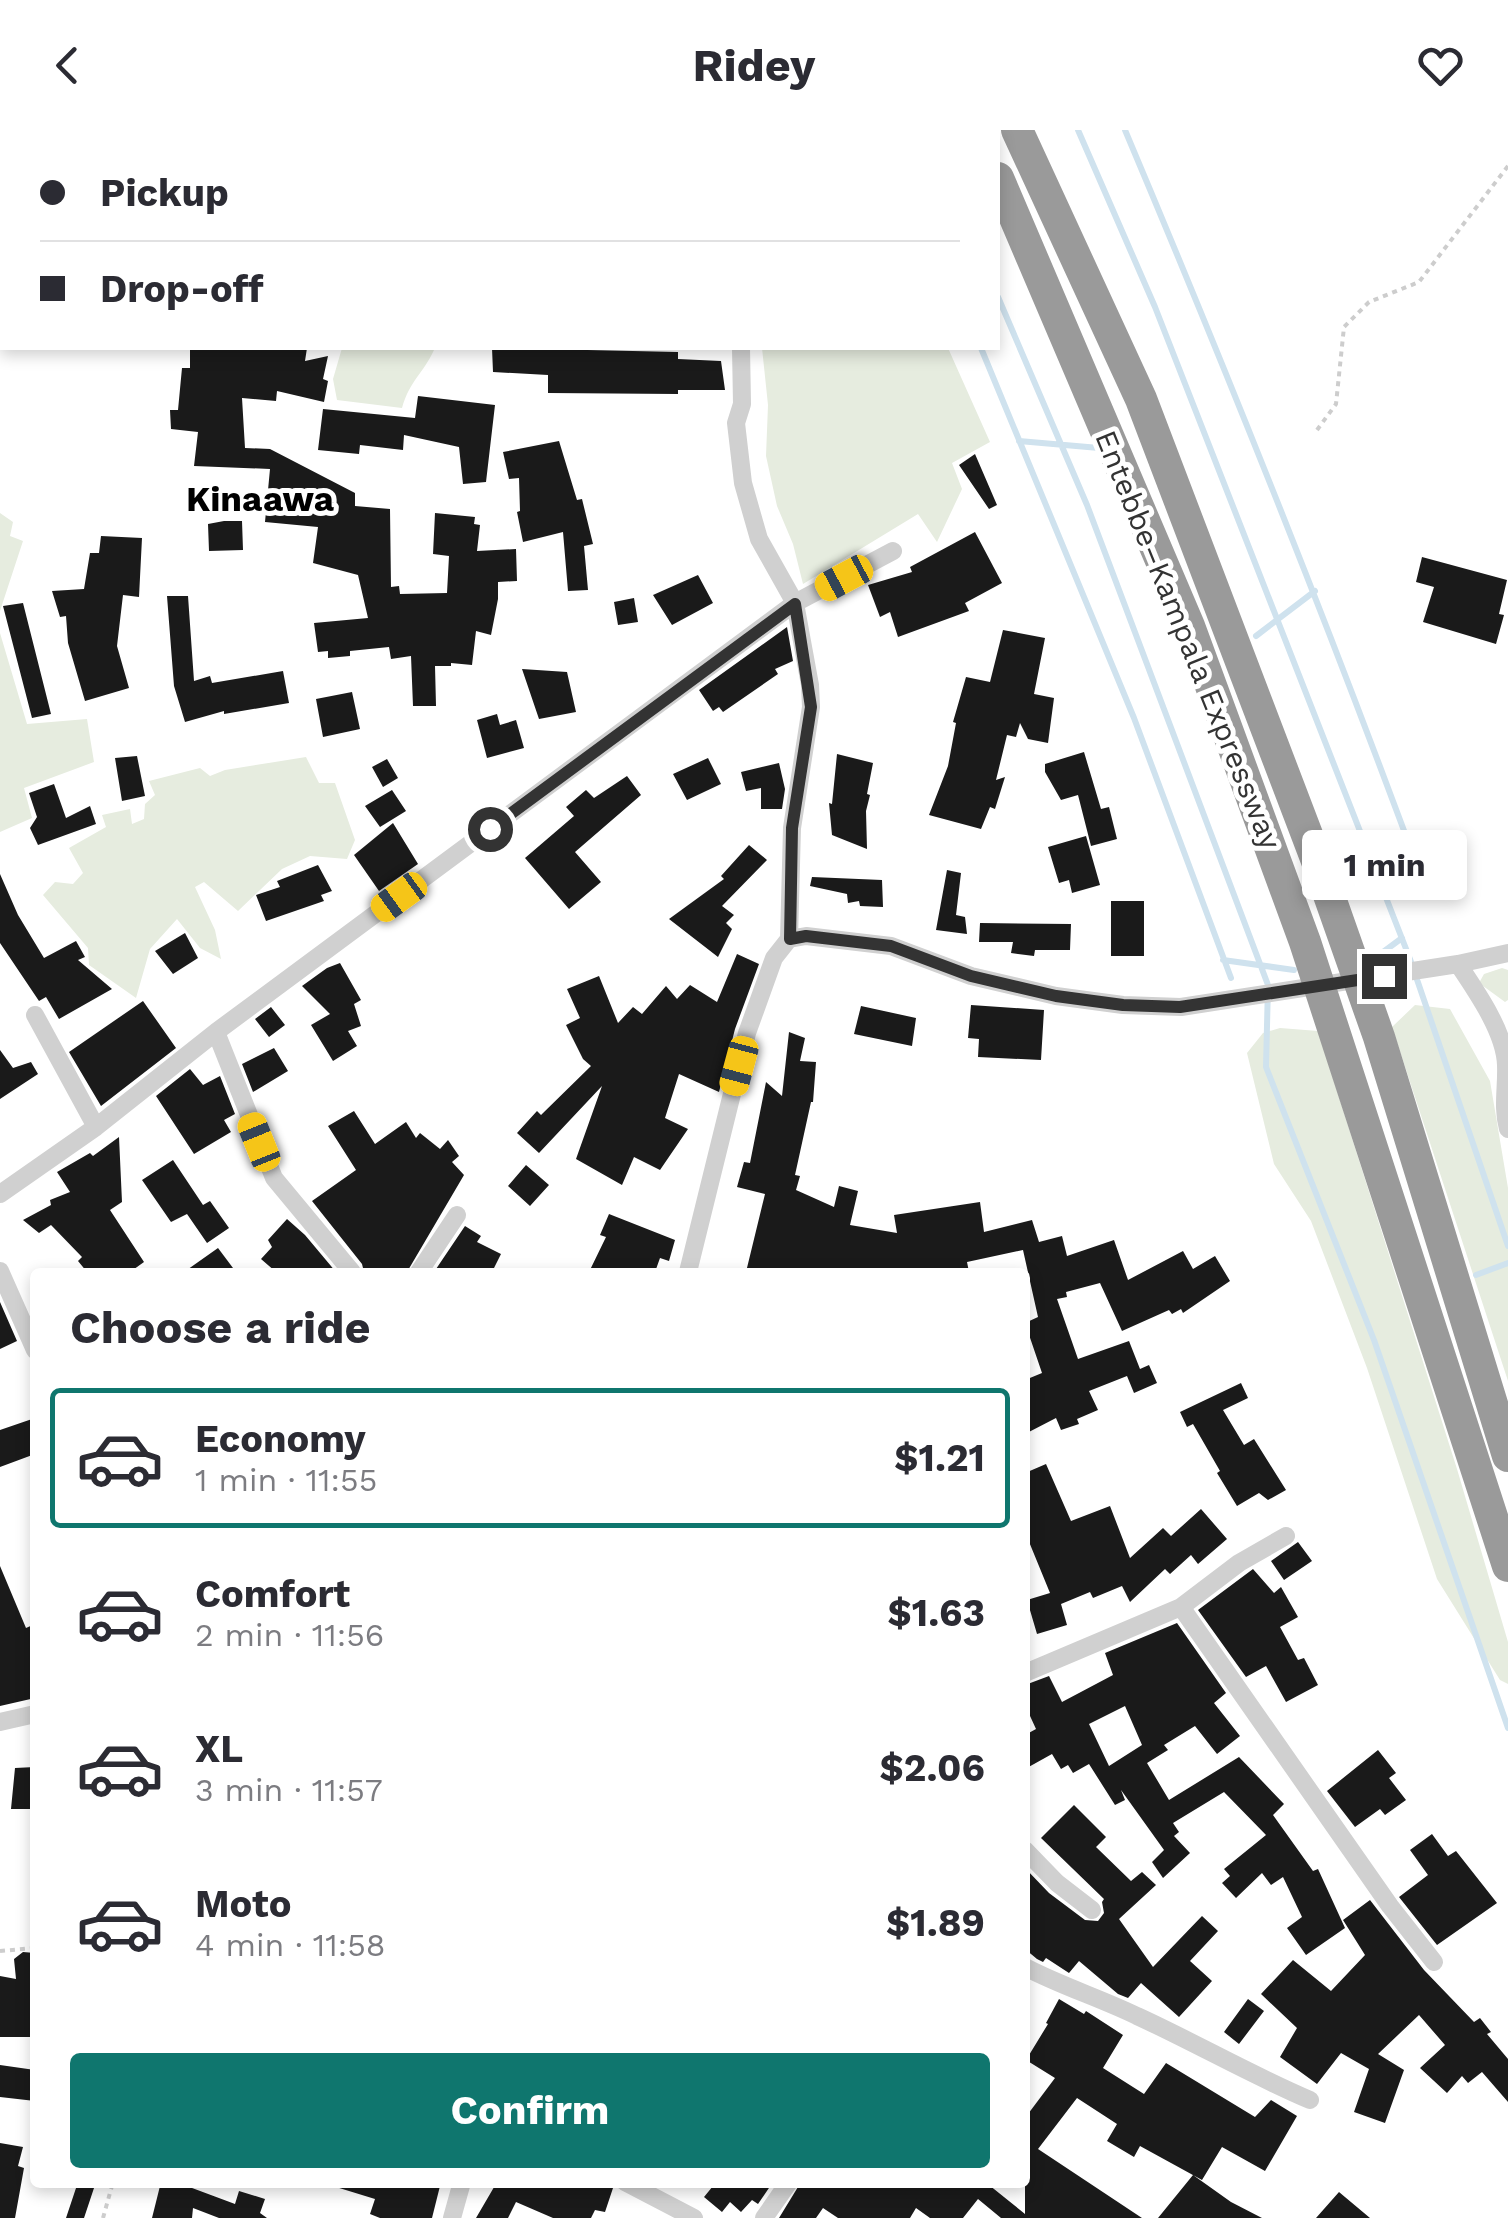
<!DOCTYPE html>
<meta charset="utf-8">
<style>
:root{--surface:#fff;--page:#f7f7f7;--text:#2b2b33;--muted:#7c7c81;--line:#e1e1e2;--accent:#0f766e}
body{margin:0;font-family:"Work Sans",sans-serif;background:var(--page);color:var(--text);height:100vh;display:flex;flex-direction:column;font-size:38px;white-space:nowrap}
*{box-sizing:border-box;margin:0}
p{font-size:32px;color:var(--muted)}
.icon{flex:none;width:55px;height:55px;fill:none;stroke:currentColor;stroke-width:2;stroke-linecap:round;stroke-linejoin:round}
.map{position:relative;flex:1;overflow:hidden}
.drawer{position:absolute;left:30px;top:1138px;width:1000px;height:920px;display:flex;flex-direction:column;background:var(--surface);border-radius:10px;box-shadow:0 5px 15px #0003}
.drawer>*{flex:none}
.top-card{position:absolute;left:0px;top:0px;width:1000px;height:220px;box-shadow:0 5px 15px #0003;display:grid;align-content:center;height:220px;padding:0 40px;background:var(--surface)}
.end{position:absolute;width:45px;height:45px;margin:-22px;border:12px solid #333;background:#fff;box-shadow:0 0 0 5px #fff}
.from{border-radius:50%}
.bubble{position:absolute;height:70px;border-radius:10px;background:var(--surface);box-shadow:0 5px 15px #0003;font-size:32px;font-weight:700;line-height:70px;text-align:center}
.car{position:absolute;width:30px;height:60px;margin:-30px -15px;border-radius:12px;box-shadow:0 0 8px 2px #0007;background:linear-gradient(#f5c518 24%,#345 0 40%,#f5c518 0 76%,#345 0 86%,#f5c518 0)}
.top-card b{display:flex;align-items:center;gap:35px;height:95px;font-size:38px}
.top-card b+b{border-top:2px solid var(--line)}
.top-card i{width:25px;height:25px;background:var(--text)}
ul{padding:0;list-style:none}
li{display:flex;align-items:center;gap:30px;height:140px;margin:0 20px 15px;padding:0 20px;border:5px solid transparent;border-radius:10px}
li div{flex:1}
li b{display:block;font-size:38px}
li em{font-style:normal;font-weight:700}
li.active{border-color:var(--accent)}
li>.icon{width:90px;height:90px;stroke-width:1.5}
h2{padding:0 40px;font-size:45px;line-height:120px}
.button{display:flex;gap:20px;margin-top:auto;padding:20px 40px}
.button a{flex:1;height:115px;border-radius:10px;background:var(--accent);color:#fff;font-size:40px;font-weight:700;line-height:115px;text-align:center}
header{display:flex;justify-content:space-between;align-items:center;height:130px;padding:0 40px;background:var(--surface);font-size:45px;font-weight:700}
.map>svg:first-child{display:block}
.green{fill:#e6ecdf}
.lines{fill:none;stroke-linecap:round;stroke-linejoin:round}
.stream{stroke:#cfe2ee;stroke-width:6}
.building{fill:#1a1a1a;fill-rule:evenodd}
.path{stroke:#cdcdcd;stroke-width:4;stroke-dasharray:5 5;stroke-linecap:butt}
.minor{stroke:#d0d0d0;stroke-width:18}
.secondary{stroke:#bdbdbd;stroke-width:25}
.motorway{stroke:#9a9a9a;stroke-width:32}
.route{stroke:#333;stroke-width:12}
.labels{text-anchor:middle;stroke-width:10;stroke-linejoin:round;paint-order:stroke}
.street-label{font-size:30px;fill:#333;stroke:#fff}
.quarter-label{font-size:35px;font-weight:bold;fill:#000;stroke:#fff}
</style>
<header><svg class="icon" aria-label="back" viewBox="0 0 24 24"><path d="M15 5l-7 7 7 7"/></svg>Ridey<svg class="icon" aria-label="heart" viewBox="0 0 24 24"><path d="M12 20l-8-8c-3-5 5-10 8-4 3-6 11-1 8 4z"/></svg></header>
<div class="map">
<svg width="1508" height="2088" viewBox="0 0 1508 2088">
<rect width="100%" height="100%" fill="#fff"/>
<path class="green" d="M 342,218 L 439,218 L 434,220 C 423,244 410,250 402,278 L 337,270 L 333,249 Z
M 762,218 L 948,218 L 990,312 L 952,333 L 962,359 L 937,412 L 918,384 L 803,454 L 793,414 L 777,376 L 766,326 L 768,275 Z
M 0,383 L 13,392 L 10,406 L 23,411 L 0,481 Z
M 0,503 L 27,594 L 87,589 L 94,632 L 24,658 L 32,688 L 0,702 Z
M 306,627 L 319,653 L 335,653 L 355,710 L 347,729 L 310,726 L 282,739 L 238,781 L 204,752 L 195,757 L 215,800 L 221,829 L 200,818 L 177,789 L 150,819 L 136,868 L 89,835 L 88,818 L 43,765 L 55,752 L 73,754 L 83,743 L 69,718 L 106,697 L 102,685 L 130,679 L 132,694 L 144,689 L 145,674 L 155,665 L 149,651 L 200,638 L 210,646 L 225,640 Z
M 1502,838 L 1508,840 L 1508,870 L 1505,872 L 1479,853 L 1484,844 Z
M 1415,875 L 1450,879 L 1490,951 L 1508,1058 L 1508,1251 L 1392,897 Z
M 1280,898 L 1318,901 L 1457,1339 L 1508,1512 L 1508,1554 L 1500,1550 L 1437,1449 L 1367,1238 L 1311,1091 L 1274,1034 L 1247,923 L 1263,903 Z"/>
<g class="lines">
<path class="stream" d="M 891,0 L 892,2
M 925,0 L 926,2
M 1078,0 L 1155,177 L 1410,829 L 1508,1116
M 1125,0 C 1230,249 1330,499 1423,752
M 998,167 L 1087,375 L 1268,855 L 1266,937 L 1374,1210 L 1508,1598
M 981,218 L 1134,588 L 1231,848
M 1019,311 L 1099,318
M 1256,506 L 1315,461
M 1375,828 L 1402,808
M 1223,830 L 1294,840
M 1476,1145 L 1508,1133"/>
</g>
<path class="building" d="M 190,218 L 307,218 L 305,231 L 328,226 L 323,249 L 328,251 L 324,272 L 277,261 L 276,271 L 242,268 L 245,318 L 270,319 L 355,363 L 355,376 L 390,379 L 391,457 L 399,456 L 400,464 L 447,463 L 449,426 L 433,424 L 435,383 L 475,387 L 474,394 L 480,395 L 477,421 L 516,419 L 517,451 L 498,452 L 498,469 L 491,505 L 476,501 L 472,535 L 451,533 L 451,536 L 435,536 L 436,576 L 413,576 L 411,526 L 391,529 L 389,517 L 350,521 L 350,526 L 328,528 L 328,521 L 318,522 L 314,493 L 368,488 L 358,445 L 313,433 L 318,397 L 265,392 L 270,339 L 194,336 L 198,302 L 171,299 L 170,280 L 178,280 L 182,238 L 190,238 Z
M 492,218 L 678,222 L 678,229 L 721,231 L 725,260 L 678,260 L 678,264 L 548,263 L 548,245 L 493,242 Z
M 418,266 L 495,275 L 486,352 L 463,354 L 459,317 L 404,305 L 403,320 L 360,315 L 359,324 L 318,320 L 323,279 L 415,288 Z
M 559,311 L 577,370 L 582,369 L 593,414 L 584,416 L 588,460 L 568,461 L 563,402 L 523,412 L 517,382 L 520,381 L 519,348 L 509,349 L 503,322 Z
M 975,324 L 997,375 L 989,379 L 959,335 Z
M 224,391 L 242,391 L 243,420 L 209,421 L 208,394 Z
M 975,402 L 1002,453 L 965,473 L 969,481 L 898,507 L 890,482 L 880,487 L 868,455 L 912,442 L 910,437 Z
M 101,406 L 142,408 L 139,467 L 123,465 L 117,516 L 129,558 L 85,571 L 68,513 L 66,486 L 60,487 L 52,461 L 84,459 L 90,423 L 99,423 Z
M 1422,427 L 1507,450 L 1499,484 L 1504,485 L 1496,514 L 1423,492 L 1434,457 L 1416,452 Z
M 698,445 L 713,473 L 672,495 L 653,465 Z
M 167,466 L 188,466 L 194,551 L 210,546 L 212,553 L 283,541 L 289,573 L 224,584 L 224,581 L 185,592 L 174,556 Z
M 634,468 L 638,492 L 618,495 L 614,472 Z
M 23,473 L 51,584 L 32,588 L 3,476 Z
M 787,497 L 793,531 L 775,539 L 778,544 L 723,582 L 719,577 L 713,581 L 699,560 Z
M 1003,500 L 1045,508 L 1034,564 L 1054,568 L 1048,613 L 1028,609 L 1020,593 L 1016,607 L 1007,605 L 996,650 L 1005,647 L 995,679 L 990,677 L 981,699 L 929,685 L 948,636 L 956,593 L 953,592 L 966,547 L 990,552 Z
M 522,539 L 567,542 L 576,582 L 539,589 Z
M 352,562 L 360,599 L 323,607 L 316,569 Z
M 497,584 L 500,595 L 516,590 L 524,618 L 487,628 L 477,590 Z
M 1084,622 L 1101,679 L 1109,677 L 1117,709 L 1091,716 L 1078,665 L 1061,670 L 1045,642 L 1045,634 Z
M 837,624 L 873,633 L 867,664 L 870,665 L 866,681 L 867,719 L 832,705 L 829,673 L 832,674 Z
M 137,626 L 145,666 L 122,671 L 115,628 Z
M 708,628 L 721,654 L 687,670 L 673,644 Z
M 387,629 L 398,648 L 383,657 L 372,637 Z
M 779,633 L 785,659 L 782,679 L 761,679 L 761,658 L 746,661 L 741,642 Z
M 627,646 L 641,665 L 575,722 L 601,752 L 569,779 L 525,728 L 574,686 L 566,677 L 586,660 L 594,668 Z
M 54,654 L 66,688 L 90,676 L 96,694 L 38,715 L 30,698 L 37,687 L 29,663 Z
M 392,660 L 406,681 L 380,697 L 365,676 Z
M 393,693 L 418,734 L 379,761 L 354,725 Z
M 1086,706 L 1100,755 L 1072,763 L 1069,750 L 1059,753 L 1048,717 Z
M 749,715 L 767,730 L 722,776 L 734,785 L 726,793 L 732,799 L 718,827 L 669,789 L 724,749 L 721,746 Z
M 318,735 L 332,761 L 321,765 L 324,771 L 266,791 L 256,765 L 280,757 L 277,751 Z
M 947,740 L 961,743 L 956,785 L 965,787 L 967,804 L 936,800 Z
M 0,744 L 18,785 L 44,828 L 76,811 L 85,827 L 78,830 L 112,859 L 59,889 L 46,867 L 39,871 L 0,813 Z
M 812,747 L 882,750 L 883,777 L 860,776 L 859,771 L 848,773 L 847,764 L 810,756 Z
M 1111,771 L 1144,771 L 1144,826 L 1111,826 Z
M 980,793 L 1071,794 L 1070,820 L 1035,820 L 1034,826 L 1011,823 L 1013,812 L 979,812 Z
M 185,803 L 198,828 L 173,844 L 155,821 Z
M 737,824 L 759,834 L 735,899 L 719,962 L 679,944 L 665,988 L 688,999 L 660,1040 L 634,1027 L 622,1055 L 576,1029 L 602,956 L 539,1023 L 517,1003 L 537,981 L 541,985 L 591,936 L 583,929 L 566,895 L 580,888 L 567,859 L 599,846 L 618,893 L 633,877 L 642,884 L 666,856 L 677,869 L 690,855 L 717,872 Z
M 340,833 L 361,870 L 354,874 L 361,896 L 348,901 L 357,916 L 333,931 L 311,895 L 330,884 L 302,856 L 327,838 Z
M 143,871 L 176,918 L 101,976 L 69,922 Z
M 971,875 L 1044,880 L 1041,930 L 978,927 L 979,909 L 968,908 Z
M 861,876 L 916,888 L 912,916 L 854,904 Z
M 271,877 L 285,895 L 269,907 L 255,889 Z
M 789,902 L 805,908 L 800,931 L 816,932 L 813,972 L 811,972 L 795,1045 L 800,1046 L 796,1060 L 834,1077 L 839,1056 L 858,1061 L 850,1095 L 897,1103 L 894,1085 L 980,1072 L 984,1102 L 1032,1090 L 1039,1112 L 1062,1106 L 1067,1126 L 1114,1110 L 1128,1150 L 1183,1121 L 1193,1139 L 1215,1126 L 1230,1151 L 1183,1183 L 1181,1179 L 1172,1184 L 1169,1180 L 1122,1201 L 1100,1153 L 1066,1162 L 1067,1167 L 1057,1169 L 1078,1229 L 1129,1211 L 1140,1239 L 1149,1235 L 1157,1253 L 1134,1263 L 1127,1246 L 1089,1261 L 1098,1280 L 1077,1289 L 1079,1294 L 1061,1300 L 1056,1288 L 1025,1304 L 1025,1250 L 1042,1243 L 1025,1193 L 1038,1187 L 1023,1120 L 967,1132 L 969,1142 L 818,1142 L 790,1138 L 789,1142 L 746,1142 L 765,1064 L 737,1057 L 744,1032 L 750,1033 L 766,952 L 782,966 Z
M 274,918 L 288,941 L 253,962 L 242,934 Z
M 0,920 L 13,938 L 31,932 L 38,944 L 0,969 Z
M 190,939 L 203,955 L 220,946 L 235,984 L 224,990 L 231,1002 L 194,1024 L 156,966 Z
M 354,981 L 375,1014 L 406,992 L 416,1008 L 420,1003 L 440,1019 L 448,1010 L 459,1026 L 452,1032 L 464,1045 L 407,1142 L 364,1142 L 362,1134 L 312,1071 L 356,1040 L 328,996 Z
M 119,1007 L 122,1072 L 110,1080 L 144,1132 L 130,1142 L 87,1142 L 78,1131 L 82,1127 L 51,1095 L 39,1103 L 23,1090 L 51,1075 L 50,1070 L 70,1062 L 57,1042 L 90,1023 L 93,1026 Z
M 173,1030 L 203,1075 L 210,1071 L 229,1098 L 207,1113 L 187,1084 L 171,1092 L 142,1050 Z
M 526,1035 L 549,1055 L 530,1076 L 508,1056 Z
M 609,1084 L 675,1110 L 669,1131 L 660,1128 L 655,1142 L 589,1142 L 606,1107 L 600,1105 Z
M 287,1089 L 305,1105 L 336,1142 L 276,1142 L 261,1129 L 272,1117 L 268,1110 Z
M 465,1096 L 481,1106 L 477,1112 L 501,1124 L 492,1142 L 434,1142 Z
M 218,1118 L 236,1142 L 184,1142 Z
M 0,1172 L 17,1211 L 0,1219 Z
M 1241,1253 L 1248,1268 L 1223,1280 L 1244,1315 L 1254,1309 L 1286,1360 L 1268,1370 L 1259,1363 L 1237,1376 L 1217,1343 L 1220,1341 L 1193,1294 L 1187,1297 L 1180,1282 Z
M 35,1288 L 35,1324 L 0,1337 L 0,1300 Z
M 1046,1334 L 1071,1391 L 1110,1376 L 1130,1428 L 1163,1398 L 1171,1406 L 1201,1379 L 1227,1409 L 1198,1434 L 1191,1425 L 1170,1444 L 1165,1439 L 1130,1472 L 1122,1456 L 1093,1468 L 1090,1462 L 1061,1474 L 1067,1495 L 1037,1504 L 1027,1470 L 1050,1463 L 1025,1402 L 1025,1343 Z
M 1298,1412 L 1312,1431 L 1284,1450 L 1271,1431 Z
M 0,1436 L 26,1498 L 35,1494 L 35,1568 L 0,1576 Z
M 1253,1439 L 1274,1463 L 1281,1457 L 1298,1487 L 1280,1497 L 1298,1530 L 1304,1528 L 1318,1555 L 1286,1572 L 1266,1536 L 1246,1547 L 1198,1480 Z
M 1177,1493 L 1226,1563 L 1214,1573 L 1240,1606 L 1217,1624 L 1195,1596 L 1164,1615 L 1168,1620 L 1147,1633 L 1169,1670 L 1239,1627 L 1284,1674 L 1273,1685 L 1313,1741 L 1318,1739 L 1345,1798 L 1306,1825 L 1287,1798 L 1302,1787 L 1283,1747 L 1271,1755 L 1262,1743 L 1236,1768 L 1222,1753 L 1230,1746 L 1224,1739 L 1266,1705 L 1224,1662 L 1173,1693 L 1179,1702 L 1174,1706 L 1190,1723 L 1163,1748 L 1152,1732 L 1164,1720 L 1121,1660 L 1125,1670 L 1115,1675 L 1089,1634 L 1073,1643 L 1068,1635 L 1061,1639 L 1052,1624 L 1025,1639 L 1025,1605 L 1036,1599 L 1025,1575 L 1025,1555 L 1049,1546 L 1062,1572 L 1113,1545 L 1105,1523 ZM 1125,1576 L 1142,1615 L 1109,1636 L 1089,1594 Z
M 1378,1620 L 1396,1643 L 1389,1648 L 1406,1670 L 1385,1685 L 1380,1679 L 1355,1697 L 1327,1661 Z
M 35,1637 L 35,1679 L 11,1679 L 15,1638 Z
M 1074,1675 L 1106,1707 L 1096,1717 L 1131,1751 L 1142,1742 L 1156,1755 L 1119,1789 L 1153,1837 L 1202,1786 L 1218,1801 L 1190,1831 L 1212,1851 L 1179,1887 L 1141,1853 L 1128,1868 L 1118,1864 L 1079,1831 L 1069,1843 L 1046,1828 L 1043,1832 L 1037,1829 L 1025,1819 L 1025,1738 L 1049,1763 L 1085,1790 L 1098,1791 L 1104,1783 L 1102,1772 L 1104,1769 L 1041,1708 Z
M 1432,1704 L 1448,1726 L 1456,1721 L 1497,1773 L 1437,1815 L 1399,1767 L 1428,1745 L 1410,1720 Z
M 1370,1770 L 1424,1840 L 1474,1892 L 1480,1888 L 1491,1902 L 1487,1904 L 1508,1929 L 1508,1972 L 1482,1942 L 1468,1953 L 1462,1946 L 1447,1963 L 1420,1938 L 1445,1915 L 1419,1885 L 1378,1924 L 1404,1940 L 1385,1993 L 1354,1982 L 1369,1939 L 1341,1923 L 1317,1954 L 1280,1927 L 1297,1898 L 1261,1864 L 1293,1830 L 1331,1861 L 1365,1825 L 1343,1790 Z
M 23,1822 L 35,1823 L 35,1907 L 0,1907 L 0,1846 L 16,1849 L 14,1829 Z
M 1059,1869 L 1084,1884 L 1086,1881 L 1123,1905 L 1103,1938 L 1144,1964 L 1166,1933 L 1255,1987 L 1271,1970 L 1297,1986 L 1265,2041 L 1222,2017 L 1202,2050 L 1140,2016 L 1134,2027 L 1107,2011 L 1117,1994 L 1077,1968 L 1038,2019 L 1142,2088 L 1001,2088 L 978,2069 L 963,2088 L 930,2088 L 916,2078 L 910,2088 L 838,2088 L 823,2078 L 816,2088 L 779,2088 L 801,2052 L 991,2052 L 989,2055 L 1025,2084 L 1025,1988 L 1055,1948 L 1026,1930 L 1048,1894 L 1046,1893 Z
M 1248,1869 L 1264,1881 L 1239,1914 L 1224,1902 Z
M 0,1935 L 35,1940 L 35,1971 L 0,1967 Z
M 0,2013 L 23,2017 L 18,2036 L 24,2038 L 15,2088 L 0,2088 Z
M 1193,2045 L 1231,2072 L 1262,2088 L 1158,2088 Z
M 78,2052 L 96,2052 L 84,2088 L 66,2088 Z
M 161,2052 L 176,2052 L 235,2074 L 239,2061 L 265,2069 L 260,2083 L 267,2088 L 219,2088 L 193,2078 L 192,2088 L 152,2088 Z
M 337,2052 L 441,2052 L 432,2088 L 380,2088 L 370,2084 L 375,2069 L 336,2057 Z
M 497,2052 L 595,2052 L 613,2058 L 605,2082 L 595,2080 L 591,2088 L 553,2088 L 516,2072 L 508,2088 L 476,2088 Z
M 709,2052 L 773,2052 L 758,2074 L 752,2070 L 741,2082 L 730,2072 L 722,2082 L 704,2067 L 713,2056 Z
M 1339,2062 L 1370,2088 L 1316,2088 Z"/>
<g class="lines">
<path class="path" d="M 1317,300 L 1336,274 L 1344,197 L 1369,172 L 1419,152 L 1508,36
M 0,1821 L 35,1818
M 103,2088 L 113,2052"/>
<path class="minor" d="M 652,0 L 655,2
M 741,218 L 742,274 L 736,293 L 743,353 L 759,409 L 795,473 L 810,555 L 811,577 L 792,698 L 789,809
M 1458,834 C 1476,861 1505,902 1506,935 C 1507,957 1502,977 1508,999
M 35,885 L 96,997
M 216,902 L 274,1048 L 352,1142
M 0,1064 L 96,997 L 216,902 L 795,473 L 893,421
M 0,1141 L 35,1220
M 419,1142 L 457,1085
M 688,1142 L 747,903 L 774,828 L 789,809 L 806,806 L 891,816 L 971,846 L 1056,866 L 1123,875 L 1181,877 L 1458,834 L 1508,823
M 1181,1477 L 1390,1776 L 1434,1832
M 1025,1543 L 1181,1477 L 1239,1433 L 1286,1406
M 0,1592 L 35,1584
M 1025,1720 L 1057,1753 L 1092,1780
M 1025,1837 C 1061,1856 1100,1868 1137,1886 C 1196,1913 1251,1945 1310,1970
M 625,2052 L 694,2088
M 452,2088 L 462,2052
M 764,2088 L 789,2052"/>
<path class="secondary" d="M 23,2 L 25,0
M 0,31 L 2,28"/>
<path class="motorway" d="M 977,0 L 978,2
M 1017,0 L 1141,269 L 1317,731 L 1379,907 L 1508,1326
M 998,48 L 1189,496 L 1305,812 L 1508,1436"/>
</g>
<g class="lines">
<path class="route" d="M 490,699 L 795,474 L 811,577 L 792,698 L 790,809 L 806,806 L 891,816 L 971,846 L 1056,866 L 1123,875 L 1180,877 L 1384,846"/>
</g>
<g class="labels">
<g class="street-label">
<text transform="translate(1188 510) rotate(68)" y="10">Entebbe–Kampala Expressway</text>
</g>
<g class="quarter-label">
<text x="260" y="381">Kinaawa</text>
</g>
</g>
</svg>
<i class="end from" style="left:490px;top:699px"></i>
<i class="end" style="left:1384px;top:846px"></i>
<div class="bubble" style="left:1302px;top:700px;width:165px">1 min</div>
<i class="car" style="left:844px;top:448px;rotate:242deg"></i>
<i class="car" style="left:399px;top:767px;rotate:234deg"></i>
<i class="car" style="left:739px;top:936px;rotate:195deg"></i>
<i class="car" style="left:259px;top:1012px;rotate:338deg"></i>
<div class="top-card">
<b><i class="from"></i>Pickup</b>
<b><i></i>Drop-off</b>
</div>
<section class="drawer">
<h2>Choose a ride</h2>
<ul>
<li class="active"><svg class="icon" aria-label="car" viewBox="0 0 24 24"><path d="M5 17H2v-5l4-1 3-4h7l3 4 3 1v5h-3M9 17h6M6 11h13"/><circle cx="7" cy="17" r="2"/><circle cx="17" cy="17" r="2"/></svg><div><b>Economy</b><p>1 min · 11:55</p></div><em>$1.21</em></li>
<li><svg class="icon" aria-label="car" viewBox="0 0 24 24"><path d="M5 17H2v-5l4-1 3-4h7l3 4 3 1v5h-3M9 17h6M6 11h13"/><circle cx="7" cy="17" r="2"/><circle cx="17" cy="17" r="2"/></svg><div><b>Comfort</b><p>2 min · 11:56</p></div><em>$1.63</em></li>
<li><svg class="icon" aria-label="car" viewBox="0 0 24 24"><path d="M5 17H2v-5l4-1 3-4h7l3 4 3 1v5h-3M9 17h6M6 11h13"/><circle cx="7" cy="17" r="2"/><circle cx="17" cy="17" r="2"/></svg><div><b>XL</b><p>3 min · 11:57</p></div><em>$2.06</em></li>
<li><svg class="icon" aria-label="car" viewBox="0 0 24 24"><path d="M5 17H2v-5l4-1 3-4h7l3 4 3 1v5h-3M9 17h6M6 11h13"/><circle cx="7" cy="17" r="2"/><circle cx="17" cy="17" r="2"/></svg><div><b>Moto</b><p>4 min · 11:58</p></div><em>$1.89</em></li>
</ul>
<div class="button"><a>Confirm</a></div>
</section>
</div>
